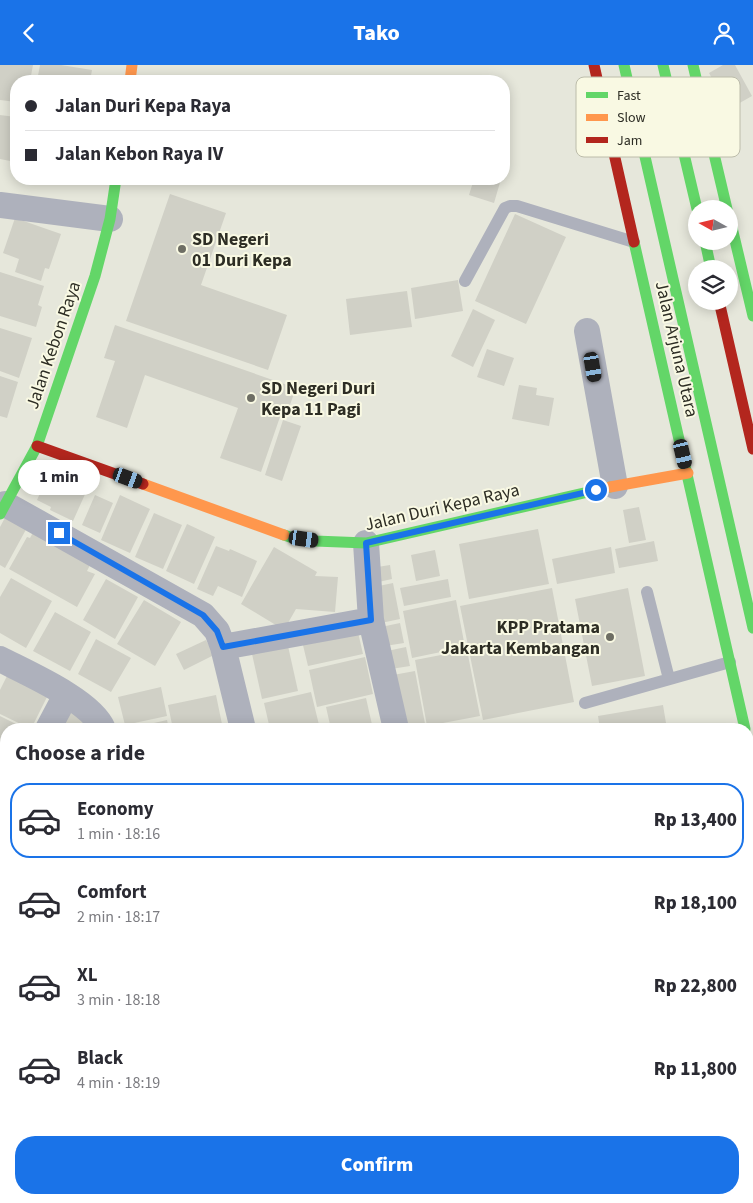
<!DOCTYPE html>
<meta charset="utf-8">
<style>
:root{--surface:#fff;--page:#f2f2f3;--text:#2b2b33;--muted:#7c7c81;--line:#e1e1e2;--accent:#1a73e8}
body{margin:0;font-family:"Source Sans 3",sans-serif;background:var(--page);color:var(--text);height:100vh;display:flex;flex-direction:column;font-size:19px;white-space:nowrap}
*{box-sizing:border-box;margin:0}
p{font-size:16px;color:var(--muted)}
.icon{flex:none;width:28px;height:28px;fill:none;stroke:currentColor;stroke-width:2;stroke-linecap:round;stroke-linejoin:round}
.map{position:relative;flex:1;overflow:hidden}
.drawer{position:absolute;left:0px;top:658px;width:754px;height:481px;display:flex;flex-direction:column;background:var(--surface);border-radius:20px 20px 0 0;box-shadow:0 2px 12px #0003}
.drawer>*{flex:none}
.top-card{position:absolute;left:10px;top:10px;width:500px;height:110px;border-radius:20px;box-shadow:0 2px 12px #0003;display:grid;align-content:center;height:110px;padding:0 15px;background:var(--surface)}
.needle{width:32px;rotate:278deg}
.fabs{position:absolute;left:688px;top:135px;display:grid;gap:10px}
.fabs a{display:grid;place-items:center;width:50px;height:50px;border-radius:50%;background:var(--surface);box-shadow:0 2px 12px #0003;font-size:25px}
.end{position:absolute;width:22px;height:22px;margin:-11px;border:6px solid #1a73e8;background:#fff;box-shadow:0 0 0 2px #fff}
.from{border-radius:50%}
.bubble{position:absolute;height:35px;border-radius:18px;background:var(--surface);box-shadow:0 2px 12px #0003;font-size:16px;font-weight:800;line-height:35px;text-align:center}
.car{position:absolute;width:15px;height:30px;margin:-15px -8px;border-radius:6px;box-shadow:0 0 4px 1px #0007;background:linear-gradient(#222 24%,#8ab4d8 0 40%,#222 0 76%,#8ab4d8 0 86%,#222 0)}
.top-card b{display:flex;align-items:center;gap:18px;height:48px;font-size:19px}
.top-card b+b{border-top:1px solid var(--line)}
.top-card i{width:12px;height:12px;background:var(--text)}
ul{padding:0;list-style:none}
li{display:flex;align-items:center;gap:15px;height:75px;margin:0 10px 8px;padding:0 5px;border:2px solid transparent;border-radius:20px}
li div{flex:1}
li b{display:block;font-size:19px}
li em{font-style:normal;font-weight:800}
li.selected{border-color:var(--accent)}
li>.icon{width:45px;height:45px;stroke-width:1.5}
h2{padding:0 15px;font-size:22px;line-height:60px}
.cta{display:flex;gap:10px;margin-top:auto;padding:10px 15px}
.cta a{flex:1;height:58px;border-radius:20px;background:var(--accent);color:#fff;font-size:20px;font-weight:800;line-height:58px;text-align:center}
header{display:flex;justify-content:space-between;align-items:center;height:65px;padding:0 15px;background:var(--accent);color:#fff;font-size:22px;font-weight:800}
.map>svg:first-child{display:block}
.green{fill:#d9dabc}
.building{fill:#d0d0c6}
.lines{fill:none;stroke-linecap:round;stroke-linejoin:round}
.lane{stroke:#aeb1bc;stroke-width:12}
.street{stroke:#aeb1bc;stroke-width:26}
.fast{stroke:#63d668;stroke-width:11}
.slow{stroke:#ff974d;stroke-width:11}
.jam{stroke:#b3261e;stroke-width:11}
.route{stroke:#1a73e8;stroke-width:6}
.poi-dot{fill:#6e6e64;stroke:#f9f9e3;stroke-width:2}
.labels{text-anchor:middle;stroke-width:4;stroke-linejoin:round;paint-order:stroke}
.poi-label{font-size:18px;font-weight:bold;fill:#2d2d24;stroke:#f9f9e3;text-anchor:start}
.street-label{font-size:18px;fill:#2d2d24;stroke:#f9f9e3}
.key{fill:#f9f9e3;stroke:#bcbcaa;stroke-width:1}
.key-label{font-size:14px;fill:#2d2d24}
</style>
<header><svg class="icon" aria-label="back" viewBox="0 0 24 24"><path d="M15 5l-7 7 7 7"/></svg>Tako<svg class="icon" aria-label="person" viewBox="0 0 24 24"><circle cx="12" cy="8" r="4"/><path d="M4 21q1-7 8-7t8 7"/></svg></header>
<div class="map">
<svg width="753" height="1138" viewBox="0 0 753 1138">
<rect width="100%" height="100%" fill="#e6e7db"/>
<path class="green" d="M 0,787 L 6,809 L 6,992 L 0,993 Z"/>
<path class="building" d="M 0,0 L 33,0 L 30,16 L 16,16 L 16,37 L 0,35 Z
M 40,0 L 61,0 L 92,5 L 90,16 L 37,16 Z
M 723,0 L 735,0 L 752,31 L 729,44 L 709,8 Z
M 0,50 L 16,52 L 15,97 L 0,94 Z
M 474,114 L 501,114 L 494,138 L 469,130 Z
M 170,129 L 226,148 L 201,220 L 287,250 L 268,305 L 126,256 Z
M 515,149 L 566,172 L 526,259 L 475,236 Z
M 15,153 L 61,169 L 49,204 L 45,203 L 41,216 L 15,207 L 19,194 L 3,188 Z
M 0,207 L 44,221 L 38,240 L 42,242 L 36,262 L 0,251 Z
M 458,215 L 463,246 L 415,254 L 411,223 Z
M 407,226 L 412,262 L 350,270 L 346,234 Z
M 473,244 L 495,255 L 473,302 L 451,291 Z
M 115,260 L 296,323 L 286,351 L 281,349 L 261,407 L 220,393 L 238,343 L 145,310 L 127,363 L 96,352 L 115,296 L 104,293 Z
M 0,263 L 32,273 L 19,313 L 0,306 Z
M 487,284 L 514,293 L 504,321 L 477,312 Z
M 0,311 L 18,317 L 7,353 L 0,351 Z
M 519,320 L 537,323 L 536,330 L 554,333 L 549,361 L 512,354 Z
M 283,355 L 301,361 L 282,416 L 265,410 Z
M 67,405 L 91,416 L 73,456 L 50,445 L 51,442 L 37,435 L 46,415 L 60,421 Z
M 95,430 L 113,438 L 100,468 L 82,460 Z
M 120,430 L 150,444 L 130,488 L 101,475 Z
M 639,442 L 646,475 L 629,478 L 623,445 Z
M 8,447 L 29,459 L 5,503 L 0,500 L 0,462 Z
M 154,448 L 182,460 L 163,504 L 135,492 Z
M 187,459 L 215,472 L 194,519 L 166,506 Z
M 36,462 L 93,494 L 87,506 L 95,509 L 77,542 L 9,504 L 27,472 L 30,473 Z
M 538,464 L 549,519 L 469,534 L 459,479 Z
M 654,476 L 658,496 L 619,503 L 615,484 Z
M 216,481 L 229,486 L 230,484 L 257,496 L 242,532 L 218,521 L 213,531 L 197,524 Z
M 274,482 L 317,507 L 315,511 L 338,512 L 335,547 L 296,544 L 284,565 L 241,539 Z
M 611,482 L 615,508 L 557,519 L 552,494 Z
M 435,485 L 440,511 L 416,516 L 411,490 Z
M 390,500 L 392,514 L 374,518 L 371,503 Z
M 11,513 L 52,536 L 26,583 L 0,568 L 0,532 Z
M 106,514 L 138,532 L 115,574 L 83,555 Z
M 448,514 L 451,532 L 404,541 L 400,523 Z
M 393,518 L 400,554 L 381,558 L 374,522 Z
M 552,523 L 574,637 L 483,655 L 460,541 Z
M 628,523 L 645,611 L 592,621 L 575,534 Z
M 144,535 L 181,557 L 155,601 L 117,579 Z
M 456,535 L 465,582 L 412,593 L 403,546 Z
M 55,547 L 91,567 L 70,606 L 33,586 Z
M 400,558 L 404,578 L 385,581 L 381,562 Z
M 357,563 L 363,589 L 308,601 L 302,576 Z
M 96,574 L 131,593 L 111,627 L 78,609 Z
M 206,575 L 214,590 L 184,605 L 176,589 Z
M 288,581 L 298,626 L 262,634 L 252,589 Z
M 406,582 L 410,601 L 391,604 L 387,586 Z
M 467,585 L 480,651 L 427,661 L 415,595 Z
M 365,592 L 373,629 L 317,642 L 309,605 Z
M 10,605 L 50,626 L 31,664 L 0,649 L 0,625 Z
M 415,606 L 426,664 L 404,664 L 393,610 Z
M 161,622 L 167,651 L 125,660 L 118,632 Z
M 311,627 L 320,664 L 270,664 L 264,638 Z
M 216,630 L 223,664 L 173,664 L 168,640 Z
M 366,633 L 373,664 L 331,664 L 326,642 Z
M 663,640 L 667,664 L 600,664 L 598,651 Z
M 71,646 L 96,664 L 62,664 Z
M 0,651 L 26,664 L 6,664 L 6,692 L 0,689 Z
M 167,655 L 169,664 L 132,664 L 132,663 Z
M 0,692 L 6,695 L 6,709 L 0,721 Z
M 6,1020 L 6,1063 L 0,1065 L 0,1021 Z
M 6,1071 L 6,1132 L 26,1132 L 27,1138 L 0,1138 L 0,1072 Z
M 206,1132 L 217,1132 L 218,1138 L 193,1138 L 192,1135 Z
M 331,1132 L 364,1132 L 364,1138 L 330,1138 Z
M 368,1132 L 399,1132 L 398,1138 L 367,1138 Z
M 403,1132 L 432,1132 L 431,1138 L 402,1138 Z
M 440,1132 L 492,1132 L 492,1138 L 439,1138 Z
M 540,1132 L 579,1132 L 578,1138 L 552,1138 L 540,1135 Z
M 603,1132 L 660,1132 L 661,1138 L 604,1138 Z
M 666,1132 L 710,1132 L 711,1138 L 667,1138 Z"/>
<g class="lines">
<path class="lane" d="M 465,216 L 505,143 L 510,141 L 517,141 L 634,177
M 647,527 L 669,614
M 585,638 L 730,597
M 748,1112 L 753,1112"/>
<path class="street" d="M 0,140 L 110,154
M 587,266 L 615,421
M 5,439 L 203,550 L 217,566 L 223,582 L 243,664
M 366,478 L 371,555 L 396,664
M 223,582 L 371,555
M 0,594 C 27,608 92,636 103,664
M 48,664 L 66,630
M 0,756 L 6,744
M 748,1002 L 753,1002
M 0,1009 L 6,1008
M 241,1132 L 242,1138
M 152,1138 L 172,1132
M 503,1138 L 503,1132"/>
<path class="fast" d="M 624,0 L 753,563
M 663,0 L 697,144
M 693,0 L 727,144
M 729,150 L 753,251
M 705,176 L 711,204
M 634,177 L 745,664
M 0,449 L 37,381 L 95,211 L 110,154 L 116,114
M 284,470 L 293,473 L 315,476 L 366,478 L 610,422
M 748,676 L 753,700"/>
<path class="slow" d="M 130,16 L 132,0
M 143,419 L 284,470
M 610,422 L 688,408"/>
<path class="jam" d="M 594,0 L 634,177
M 719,236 L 753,384
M 37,381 L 143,419"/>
</g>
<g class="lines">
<path class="route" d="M 59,468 L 203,550 L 217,566 L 223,582 L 371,555 L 366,478 L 596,425"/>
</g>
<g class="poi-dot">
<circle cx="182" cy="184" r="5"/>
<circle cx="251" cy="333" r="5"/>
<circle cx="610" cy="572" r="5"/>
</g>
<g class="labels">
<g class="poi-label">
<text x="192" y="180">SD Negeri<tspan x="192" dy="21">01 Duri Kepa</tspan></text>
<text x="261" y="329">SD Negeri Duri<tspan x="261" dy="21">Kepa 11 Pagi</tspan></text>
<text x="600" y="568" text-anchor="end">KPP Pratama<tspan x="600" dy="21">Jakarta Kembangan</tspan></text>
</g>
<g class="street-label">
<text transform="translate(53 280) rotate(-71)" y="6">Jalan Kebon Raya</text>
<text transform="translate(677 284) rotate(77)" y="6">Jalan Arjuna Utara</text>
<text transform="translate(442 442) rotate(-13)" y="6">Jalan Duri Kepa Raya</text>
</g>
</g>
<rect x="576" y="12" width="164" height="80" rx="8" class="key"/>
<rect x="586" y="27" width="22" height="6" fill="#63d668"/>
<rect x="586" y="49" width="22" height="7" fill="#ff974d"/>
<rect x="586" y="72" width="22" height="6" fill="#b3261e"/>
<g class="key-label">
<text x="617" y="35">Fast</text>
<text x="617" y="57">Slow</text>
<text x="617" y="80">Jam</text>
</g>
</svg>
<div class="fabs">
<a><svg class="needle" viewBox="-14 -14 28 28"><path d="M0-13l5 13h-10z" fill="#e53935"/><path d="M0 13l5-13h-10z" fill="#7c7c81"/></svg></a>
<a><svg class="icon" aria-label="layers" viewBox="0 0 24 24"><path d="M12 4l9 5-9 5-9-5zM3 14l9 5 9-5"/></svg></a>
</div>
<i class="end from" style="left:596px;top:425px"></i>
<i class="end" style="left:59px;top:468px"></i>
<div class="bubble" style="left:18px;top:395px;width:82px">1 min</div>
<i class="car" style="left:593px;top:302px;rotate:170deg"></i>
<i class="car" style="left:683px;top:389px;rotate:167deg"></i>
<i class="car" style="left:128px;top:413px;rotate:110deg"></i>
<i class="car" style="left:304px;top:474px;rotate:98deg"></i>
<div class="top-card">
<b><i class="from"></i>Jalan Duri Kepa Raya</b>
<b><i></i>Jalan Kebon Raya IV</b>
</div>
<section class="drawer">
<h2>Choose a ride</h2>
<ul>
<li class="selected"><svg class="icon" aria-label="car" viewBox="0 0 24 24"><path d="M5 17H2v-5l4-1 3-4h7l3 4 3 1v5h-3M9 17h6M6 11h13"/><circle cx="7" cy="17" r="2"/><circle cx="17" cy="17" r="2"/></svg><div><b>Economy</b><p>1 min · 18:16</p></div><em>Rp 13,400</em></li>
<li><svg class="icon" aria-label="car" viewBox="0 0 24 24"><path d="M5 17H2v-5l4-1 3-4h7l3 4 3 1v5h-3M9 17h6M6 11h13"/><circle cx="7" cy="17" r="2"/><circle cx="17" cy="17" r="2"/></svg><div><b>Comfort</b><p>2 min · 18:17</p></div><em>Rp 18,100</em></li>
<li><svg class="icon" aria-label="car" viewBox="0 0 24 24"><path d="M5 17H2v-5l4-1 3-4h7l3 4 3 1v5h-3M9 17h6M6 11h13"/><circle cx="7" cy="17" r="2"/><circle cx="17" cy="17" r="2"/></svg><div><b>XL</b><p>3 min · 18:18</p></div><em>Rp 22,800</em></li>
<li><svg class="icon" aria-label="car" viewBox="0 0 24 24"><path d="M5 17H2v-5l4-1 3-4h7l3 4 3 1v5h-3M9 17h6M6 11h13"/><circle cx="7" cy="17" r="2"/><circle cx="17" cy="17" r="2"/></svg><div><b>Black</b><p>4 min · 18:19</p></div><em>Rp 11,800</em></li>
</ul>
<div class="cta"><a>Confirm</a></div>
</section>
</div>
